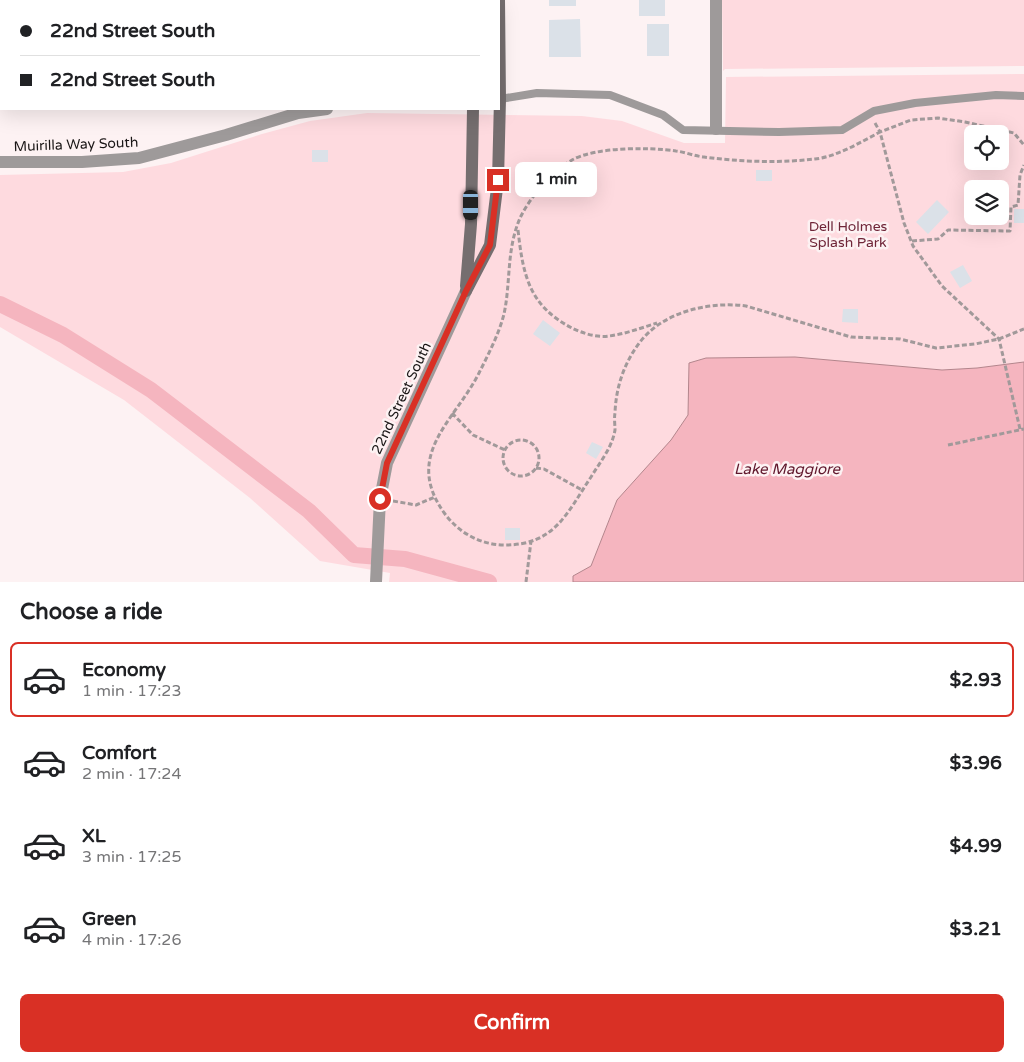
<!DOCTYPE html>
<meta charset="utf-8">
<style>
:root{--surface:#fff;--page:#f2f2f2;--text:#202124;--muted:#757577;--line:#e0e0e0;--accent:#d93025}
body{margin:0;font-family:"Varela Round",sans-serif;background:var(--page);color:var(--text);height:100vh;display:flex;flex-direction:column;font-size:19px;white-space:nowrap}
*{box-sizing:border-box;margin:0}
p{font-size:16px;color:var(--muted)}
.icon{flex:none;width:28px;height:28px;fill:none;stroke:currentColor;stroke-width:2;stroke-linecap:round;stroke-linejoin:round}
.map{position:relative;height:582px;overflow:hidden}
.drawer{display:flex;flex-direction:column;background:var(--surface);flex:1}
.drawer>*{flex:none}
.top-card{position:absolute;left:0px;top:0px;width:500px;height:110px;box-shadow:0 5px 20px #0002;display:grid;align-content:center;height:110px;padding:0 20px;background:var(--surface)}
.controls{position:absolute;left:964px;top:125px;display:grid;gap:10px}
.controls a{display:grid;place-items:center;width:45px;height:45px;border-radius:8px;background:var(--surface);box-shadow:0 5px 20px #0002;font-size:25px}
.end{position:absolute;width:22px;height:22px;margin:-11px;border:6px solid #d93025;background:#fff;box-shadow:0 0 0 2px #fff}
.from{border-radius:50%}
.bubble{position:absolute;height:35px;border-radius:8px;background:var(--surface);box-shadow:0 5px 20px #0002;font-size:16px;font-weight:700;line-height:35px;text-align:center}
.car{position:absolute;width:15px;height:30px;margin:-15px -8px;border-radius:6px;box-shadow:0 0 4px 1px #0007;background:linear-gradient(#222 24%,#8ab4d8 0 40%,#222 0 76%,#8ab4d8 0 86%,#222 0)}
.top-card b{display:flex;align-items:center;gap:18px;height:48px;font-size:19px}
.top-card b+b{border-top:1px solid var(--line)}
.top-card i{width:12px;height:12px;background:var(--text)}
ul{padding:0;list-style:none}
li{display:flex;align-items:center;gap:15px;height:75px;margin:0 10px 8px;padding:0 10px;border:2px solid transparent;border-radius:8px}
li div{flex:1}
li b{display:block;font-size:19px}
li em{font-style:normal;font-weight:700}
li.selected{border-color:var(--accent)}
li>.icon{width:45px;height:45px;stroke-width:1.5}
h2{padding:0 20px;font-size:22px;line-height:60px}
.action{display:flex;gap:10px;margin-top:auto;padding:10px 20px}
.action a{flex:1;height:58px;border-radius:8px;background:var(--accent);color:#fff;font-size:20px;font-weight:700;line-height:58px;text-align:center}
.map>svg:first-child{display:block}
.green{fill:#fedadf;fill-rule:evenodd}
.water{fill:#f5b5bf;stroke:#b3858c}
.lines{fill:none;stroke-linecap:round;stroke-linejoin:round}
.canal{stroke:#f5b5bf;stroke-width:16}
.building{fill:#dbe1e8}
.path{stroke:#a1999a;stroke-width:3;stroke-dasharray:5 2.5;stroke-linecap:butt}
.lane{stroke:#9e9a9a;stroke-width:8}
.street{stroke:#9e9a9a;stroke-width:12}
.secondary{stroke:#756e6f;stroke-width:12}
.route{stroke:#d93025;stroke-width:6}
.labels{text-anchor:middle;stroke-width:5;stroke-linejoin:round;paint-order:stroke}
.street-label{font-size:14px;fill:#1a1616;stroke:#fdf2f3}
.park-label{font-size:14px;fill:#702639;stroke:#fdf2f3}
.water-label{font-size:15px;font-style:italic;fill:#60172c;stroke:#fdf2f3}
</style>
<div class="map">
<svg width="1024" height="582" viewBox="0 0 1024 582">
<rect width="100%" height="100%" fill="#fdf2f3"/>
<path class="green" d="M 722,0 L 1024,0 L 1024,66 L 725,69 L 723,71 Z
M 1024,74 L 1024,362 L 977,368 L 942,370 L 795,357 L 706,358 L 689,363 L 688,415 L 671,440 L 617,500 L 591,566 L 573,576 L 573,582 L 389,582 L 390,573 L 320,561 L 250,498 L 124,400 L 0,327 L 0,175 L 123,172 L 171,163 L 262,134 L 310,121 L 367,113 L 582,116 L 622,121 L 684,143 L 725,143 L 726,77 ZM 972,134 L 1000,134 L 1000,161 L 972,161 ZM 972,189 L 1000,189 L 1000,216 L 972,216 Z"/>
<path class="water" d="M 795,357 L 942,370 L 977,368 L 1024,362 L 1024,582 L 573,582 L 573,576 L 591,566 L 617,500 L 671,440 L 688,415 L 689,363 L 706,358 Z"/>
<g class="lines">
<path class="canal" d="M 0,304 L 63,335 L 151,390 L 309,511 L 354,555 L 405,559 L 489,582"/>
</g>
<path class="building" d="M 549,0 L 576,0 L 576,6 L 549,6 Z
M 639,0 L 665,0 L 665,16 L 639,16 Z
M 580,19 L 581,57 L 549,57 L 549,20 Z
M 647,24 L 669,24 L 669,56 L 647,56 Z
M 312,150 L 328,150 L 328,162 L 312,162 Z
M 756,170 L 772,170 L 772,181 L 756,181 Z
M 937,200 L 949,212 L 928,234 L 916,222 Z
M 1014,209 L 1024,209 L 1024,223 L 1014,223 Z
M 963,265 L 972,281 L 960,288 L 950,272 Z
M 843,309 L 858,309 L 858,323 L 842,322 Z
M 543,320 L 560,333 L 550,346 L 533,334 Z
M 592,442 L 603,447 L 596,459 L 586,453 Z
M 505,528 L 520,528 L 520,540 L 505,540 Z"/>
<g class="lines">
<path class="path" d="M 875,123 L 880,132 L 911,120 L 938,118 L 965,122 L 1014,133 L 1024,145
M 518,230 C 523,275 529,306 572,328 C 582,333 597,338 609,336 C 625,334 641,328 657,323
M 912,241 L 938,239 L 948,230 L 1010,231 L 1011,207 L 1018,205 L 1020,175 L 1024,165
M 452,413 L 473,435 L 505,450
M 1020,429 L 999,339 L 942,286 L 913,246 L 904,223 L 880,132 C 861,142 836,157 815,159 C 780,163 740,162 704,157 C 694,156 685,152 676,151 C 649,147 595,147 572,160 C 552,172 531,196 521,216 C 506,248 511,282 504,314 C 499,334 488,355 479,373 C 455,421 402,455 445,514 C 459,533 481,545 505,545 C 555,545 567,513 591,477 C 600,462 612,448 615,430 C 615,425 614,418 615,413 C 616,387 624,363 640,342 C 663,312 709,301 746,306 L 851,337 L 900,339 L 936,348 L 975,344 L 999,339 L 1024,329
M503 458a18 18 0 1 1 36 0a18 18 0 1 1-36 0Z
M 948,445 L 1024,429
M 536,468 L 544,469 L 582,490
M 393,501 L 416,505 L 435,497
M 526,582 L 531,541"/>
<path class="lane" d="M 500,99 L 537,93 L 610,95 L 663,115 L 683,130 L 779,132 L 842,130 L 874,111 L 915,103 L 996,95 L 1024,96"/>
<path class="street" d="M 716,129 L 716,0
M 0,162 L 82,162 L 139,158 L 226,135 L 298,113 L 327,109
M 376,582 L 380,499 L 387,463 L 466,291"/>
<path class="secondary" d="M 473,0 L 473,1
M 466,286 L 471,224 L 473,109
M 466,291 L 490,245 L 498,180 L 500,99 L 499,0"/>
</g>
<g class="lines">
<path class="route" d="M 380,499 L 387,463 L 466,291 L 490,245 L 498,180"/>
</g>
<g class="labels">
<g class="street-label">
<text transform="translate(76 144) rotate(-2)" y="5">Muirilla Way South</text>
<text transform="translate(401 398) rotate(-65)" y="5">22nd Street South</text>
</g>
<g class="park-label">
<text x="848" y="231">Dell Holmes<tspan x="848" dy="16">Splash Park</tspan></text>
</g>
<g class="water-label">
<text x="787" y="474">Lake Maggiore</text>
</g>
</g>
</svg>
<div class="controls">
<a><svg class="icon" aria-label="locate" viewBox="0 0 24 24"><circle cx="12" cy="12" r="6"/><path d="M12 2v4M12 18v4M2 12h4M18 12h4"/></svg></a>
<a><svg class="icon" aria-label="layers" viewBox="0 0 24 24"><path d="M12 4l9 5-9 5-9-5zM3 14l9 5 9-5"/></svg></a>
</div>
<i class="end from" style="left:380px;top:499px"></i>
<i class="end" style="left:498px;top:180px"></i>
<div class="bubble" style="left:515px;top:162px;width:82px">1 min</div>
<i class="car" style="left:471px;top:205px;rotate:180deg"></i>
<div class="top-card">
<b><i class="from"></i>22nd Street South</b>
<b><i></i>22nd Street South</b>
</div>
</div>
<section class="drawer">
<h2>Choose a ride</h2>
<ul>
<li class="selected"><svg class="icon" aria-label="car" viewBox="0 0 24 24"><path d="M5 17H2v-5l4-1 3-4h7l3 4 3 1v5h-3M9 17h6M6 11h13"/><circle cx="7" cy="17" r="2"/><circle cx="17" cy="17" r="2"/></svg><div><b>Economy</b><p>1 min · 17:23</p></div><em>$2.93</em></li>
<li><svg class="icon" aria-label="car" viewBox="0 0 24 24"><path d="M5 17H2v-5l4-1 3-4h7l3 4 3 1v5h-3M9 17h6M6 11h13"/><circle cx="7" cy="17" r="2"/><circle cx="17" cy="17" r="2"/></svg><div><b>Comfort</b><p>2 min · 17:24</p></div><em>$3.96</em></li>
<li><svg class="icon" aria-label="car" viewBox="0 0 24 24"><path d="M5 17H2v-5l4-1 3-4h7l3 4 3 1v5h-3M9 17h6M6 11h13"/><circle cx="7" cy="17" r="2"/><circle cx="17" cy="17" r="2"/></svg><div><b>XL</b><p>3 min · 17:25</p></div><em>$4.99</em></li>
<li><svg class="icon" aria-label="car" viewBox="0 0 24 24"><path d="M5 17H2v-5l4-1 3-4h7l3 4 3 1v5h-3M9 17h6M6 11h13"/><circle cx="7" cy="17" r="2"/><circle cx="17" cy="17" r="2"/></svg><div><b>Green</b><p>4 min · 17:26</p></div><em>$3.21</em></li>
</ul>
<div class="action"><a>Confirm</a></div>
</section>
